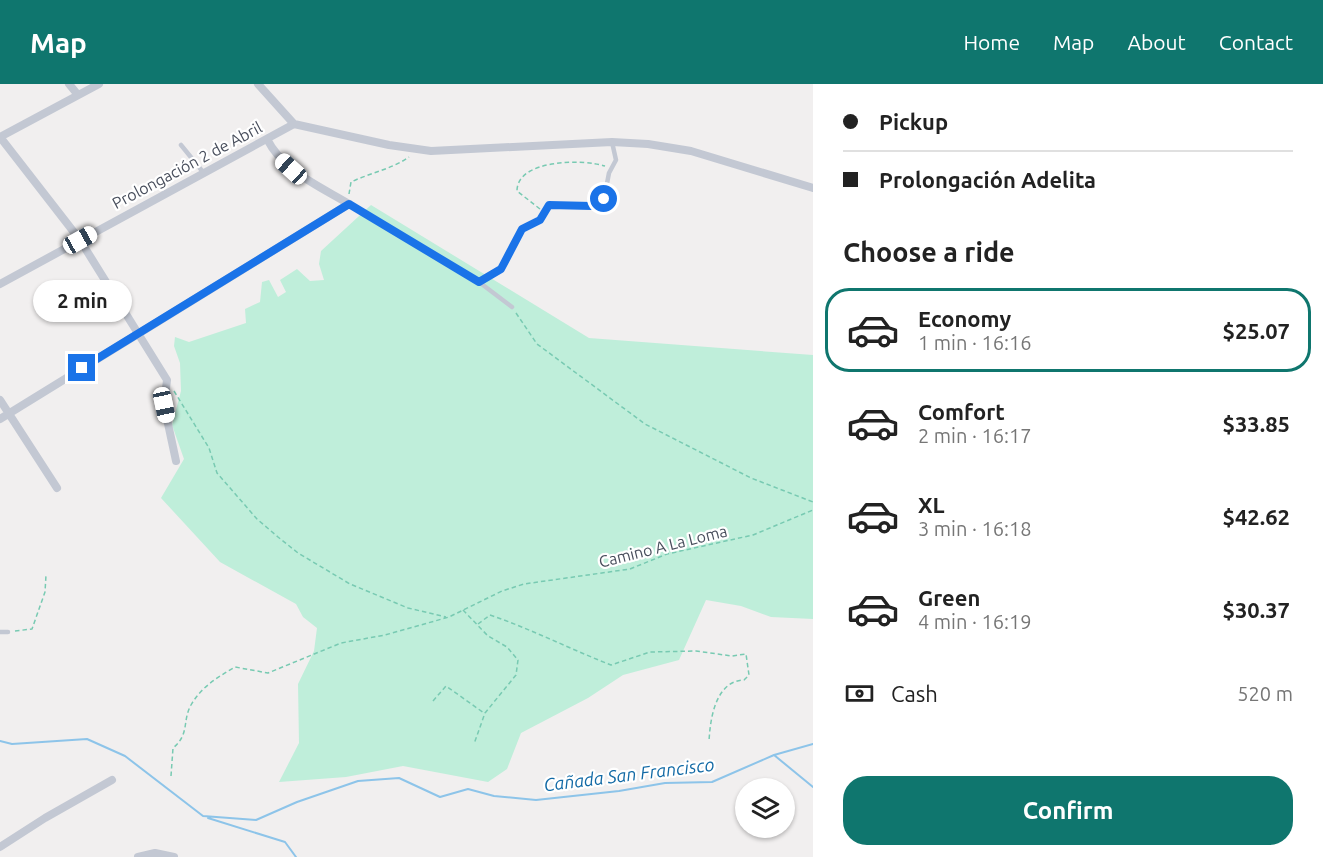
<!DOCTYPE html>
<meta charset="utf-8">
<style>
:root{--surface:#fff;--page:#f6f6f6;--text:#222;--muted:#767676;--line:#e0e0e0;--accent:#0f766e}
body{margin:0;font-family:Ubuntu,sans-serif;background:var(--page);color:var(--text);height:100vh;display:flex;flex-direction:column;font-size:22px;white-space:nowrap}
*{box-sizing:border-box;margin:0}
p{font-size:20px;color:var(--muted)}
.icon{flex:none;width:33px;height:33px;fill:none;stroke:currentColor;stroke-width:2;stroke-linecap:round;stroke-linejoin:round}
.map{position:relative;flex:1;overflow:hidden}
.sheet{display:flex;flex-direction:column;background:var(--surface);width:510px}
.sheet>*{flex:none}
.top-card{display:grid;align-content:center;height:132px;padding:0 30px;background:var(--surface)}
.buttons{position:absolute;left:735px;top:694px;display:grid;gap:12px}
.buttons a{display:grid;place-items:center;width:60px;height:60px;border-radius:50%;background:var(--surface);box-shadow:0 2px 4px #0004;font-size:30px}
.end{position:absolute;width:27px;height:27px;margin:-14px;border:8px solid #1a73e8;background:#fff;box-shadow:0 0 0 3px #fff}
.from{border-radius:50%}
.bubble{position:absolute;height:42px;border-radius:21px;background:var(--surface);box-shadow:0 2px 4px #0004;font-size:20px;font-weight:700;line-height:42px;text-align:center}
.car{position:absolute;width:18px;height:36px;margin:-18px -9px;border-radius:8px;box-shadow:0 0 4px 2px #0007;background:linear-gradient(#fff 24%,#345 0 40%,#fff 0 76%,#345 0 86%,#fff 0)}
.top-card b{display:flex;align-items:center;gap:21px;height:57px;font-size:22px}
.top-card b+b{border-top:2px solid var(--line)}
.top-card i{width:15px;height:15px;background:var(--text)}
ul{padding:0;list-style:none}
li{display:flex;align-items:center;gap:18px;height:84px;margin:0 12px 9px;padding:0 18px;border:3px solid transparent;border-radius:24px}
li div{flex:1}
li b{display:block;font-size:22px}
li em{font-style:normal;font-weight:700}
li.selected{border-color:var(--accent)}
li>.icon{width:54px;height:54px;stroke-width:1.5}
h2{padding:0 30px;font-size:27px;line-height:72px}
.pay{display:flex;align-items:center;gap:15px;height:66px;padding:0 30px;font-size:22px}
.pay p{margin-inline-start:auto}
.primary-button{display:flex;gap:12px;margin-top:auto;padding:12px 30px}
.primary-button a{flex:1;height:69px;border-radius:24px;background:var(--accent);color:#fff;font-size:24px;font-weight:700;line-height:69px;text-align:center}
header{display:flex;align-items:center;gap:36px;box-sizing:border-box;height:84px;padding:0 30px;background:var(--accent);color:#fff}
header strong{font-size:28px}
nav{display:flex;gap:33px;margin-inline-start:auto;font-size:21px}
main{display:flex;flex:1;min-height:0}
.map>svg:first-child{display:block}
.green{fill:#bfeeda}
.lines{fill:none;stroke-linecap:round;stroke-linejoin:round}
.stream{stroke:#8dc4e9;stroke-width:2}
.path{stroke:#78cab2;stroke-width:1.5;stroke-dasharray:4.5 3;stroke-linecap:butt}
.service{stroke:#c3c8d3;stroke-width:4.5}
.minor{stroke:#c3c8d3;stroke-width:8}
.route{stroke:#1a73e8;stroke-width:8}
.labels{text-anchor:middle;stroke-width:4.5;stroke-linejoin:round;paint-order:stroke}
.street-label{font-size:16px;fill:#484e5c;stroke:#fff}
.water-label{font-size:18px;font-style:italic;fill:#1169a5;stroke:#fff}
</style>
<header>
<strong>Map</strong>
<nav><a>Home</a><a>Map</a><a>About</a><a>Contact</a></nav>
</header>
<main>
<div class="map">
<svg width="813" height="773" viewBox="0 0 813 773">
<rect width="100%" height="100%" fill="#f1efef"/>
<path class="green" d="M 371,121 L 589,254 L 813,271 L 813,535 L 771,533 L 741,522 L 706,516 L 679,576 L 623,591 L 588,614 L 521,649 L 507,685 L 488,698 L 403,682 L 346,693 L 279,698 L 299,659 L 298,600 L 314,567 L 317,544 L 303,533 L 296,520 L 220,478 L 161,414 L 184,375 L 172,341 L 181,307 L 180,279 L 174,262 L 175,253 L 189,258 L 246,239 L 245,225 L 260,218 L 262,198 L 269,196 L 278,213 L 286,208 L 280,196 L 297,185 L 310,197 L 324,196 L 319,180 L 321,167 Z"/>
<g class="lines">
<path class="stream" d="M 0,657 L 12,660 L 87,655 L 125,672 L 203,732
M 774,671 L 813,703
M 203,732 L 256,736 L 297,718 L 358,697 L 399,694 L 440,713 L 468,705 L 494,712 L 536,716 L 619,707 L 665,699 L 712,698 L 774,671 L 813,660
M 208,734 L 285,758 L 296,773"/>
<path class="path" d="M 349,110 L 351,98 C 370,89 392,85 409,73
M 540,125 L 517,107 C 517,75 583,75 605,82
M 516,229 L 537,260 L 645,340 L 751,394 L 813,418
M 174,307 L 209,364 L 217,389 L 257,435 L 278,453 L 298,469 L 350,500 L 408,524 L 446,533
M 463,526 L 488,552 L 507,563 L 518,576 L 516,591 L 485,629 L 474,660
M 478,540 L 490,531 C 531,545 570,565 611,581 L 650,568 L 696,567 L 732,572 L 746,570 L 749,591 L 744,596 C 715,597 710,636 709,658
M 15,547 L 32,545 L 45,508 L 46,491
M 433,617 L 446,602 L 484,629
M 171,692 L 173,664 C 190,650 182,637 191,621 C 201,603 218,593 235,583 L 268,589 L 341,559 L 385,551 L 449,533 L 502,507 L 524,500 L 630,485 L 667,470 L 753,451 L 813,426"/>
<path class="service" d="M 181,61 L 203,88
M 349,120 L 479,198 L 512,223
M 479,198 L 501,185 L 522,145 L 540,136 L 549,121 L 592,122 L 604,115 L 609,89 L 616,76 L 612,58
M 0,548 L 8,548"/>
<path class="minor" d="M 69,0 L 78,11
M 258,0 L 294,40 L 389,61 L 431,67 L 612,58 L 648,60 L 691,67 L 813,104
M 0,53 L 80,156 L 167,296 L 164,321 L 176,377
M 0,53 L 99,0
M 0,200 L 294,40
M 0,316 L 57,404
M 0,335 L 349,120 C 319,102 283,87 267,55
M 0,763 L 45,734 L 112,696
M 138,773 L 155,769 L 174,773"/>
</g>
<g class="lines">
<path class="route" d="M 82,284 L 349,120 L 479,198 L 501,185 L 522,145 L 540,136 L 549,121 L 592,122 L 604,115"/>
</g>
<g class="labels">
<g class="street-label">
<text transform="translate(187 81) rotate(-28)" y="6">Prolongación 2 de Abril</text>
<text transform="translate(663 462) rotate(-14)" y="6">Camino A La Loma</text>
</g>
<g class="water-label">
<text transform="translate(629 691) rotate(-7)" y="6">Cañada San Francisco</text>
</g>
</g>
</svg>
<div class="buttons">
<a><svg class="icon" aria-label="layers" viewBox="0 0 24 24"><path d="M12 4l9 5-9 5-9-5zM3 14l9 5 9-5"/></svg></a>
</div>
<i class="end from" style="left:604px;top:115px"></i>
<i class="end" style="left:82px;top:284px"></i>
<div class="bubble" style="left:33px;top:196px;width:99px">2 min</div>
<i class="car" style="left:291px;top:85px;rotate:312deg"></i>
<i class="car" style="left:80px;top:156px;rotate:61deg"></i>
<i class="car" style="left:164px;top:321px;rotate:168deg"></i>
</div>
<section class="sheet">
<div class="top-card">
<b><i class="from"></i>Pickup</b>
<b><i></i>Prolongación Adelita</b>
</div>
<h2>Choose a ride</h2>
<ul>
<li class="selected"><svg class="icon" aria-label="car" viewBox="0 0 24 24"><path d="M5 17H2v-5l4-1 3-4h7l3 4 3 1v5h-3M9 17h6M6 11h13"/><circle cx="7" cy="17" r="2"/><circle cx="17" cy="17" r="2"/></svg><div><b>Economy</b><p>1 min · 16:16</p></div><em>$25.07</em></li>
<li><svg class="icon" aria-label="car" viewBox="0 0 24 24"><path d="M5 17H2v-5l4-1 3-4h7l3 4 3 1v5h-3M9 17h6M6 11h13"/><circle cx="7" cy="17" r="2"/><circle cx="17" cy="17" r="2"/></svg><div><b>Comfort</b><p>2 min · 16:17</p></div><em>$33.85</em></li>
<li><svg class="icon" aria-label="car" viewBox="0 0 24 24"><path d="M5 17H2v-5l4-1 3-4h7l3 4 3 1v5h-3M9 17h6M6 11h13"/><circle cx="7" cy="17" r="2"/><circle cx="17" cy="17" r="2"/></svg><div><b>XL</b><p>3 min · 16:18</p></div><em>$42.62</em></li>
<li><svg class="icon" aria-label="car" viewBox="0 0 24 24"><path d="M5 17H2v-5l4-1 3-4h7l3 4 3 1v5h-3M9 17h6M6 11h13"/><circle cx="7" cy="17" r="2"/><circle cx="17" cy="17" r="2"/></svg><div><b>Green</b><p>4 min · 16:19</p></div><em>$30.37</em></li>
</ul>
<div class="pay"><svg class="icon" aria-label="cash" viewBox="0 0 24 24"><path d="M3 7h18v10H3z"/><circle cx="12" cy="12" r="2"/></svg>Cash<p>520 m</p></div>
<div class="primary-button"><a>Confirm</a></div>
</section>
</main>
